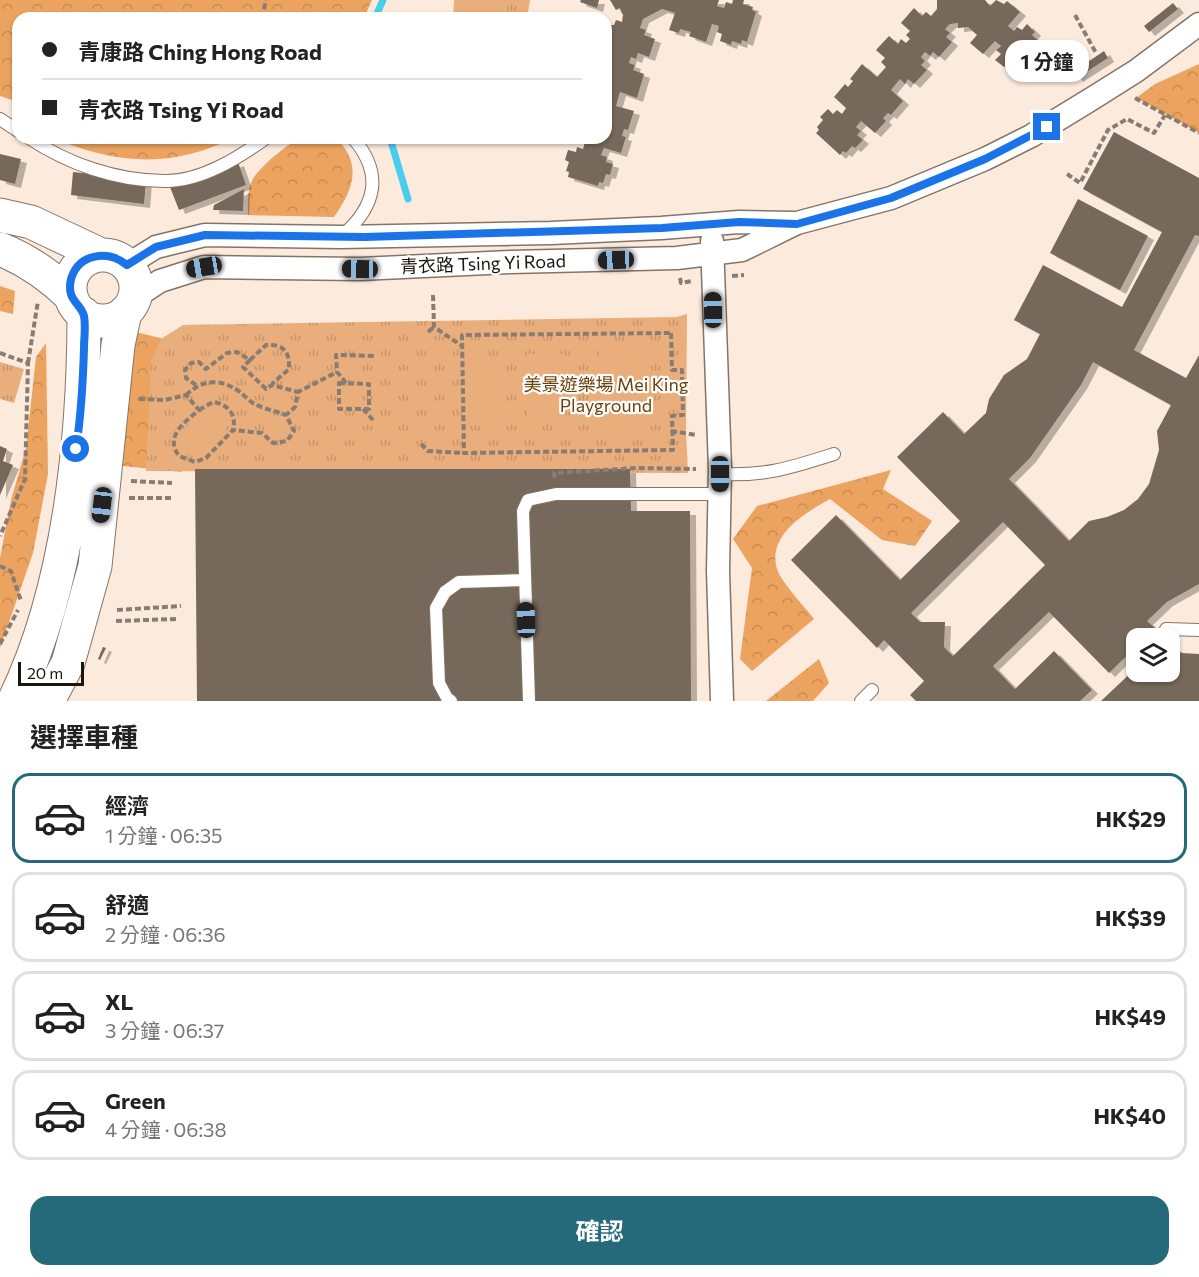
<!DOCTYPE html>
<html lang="zh-TW">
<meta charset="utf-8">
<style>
:root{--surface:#fff;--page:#f6f6f6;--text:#222;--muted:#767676;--line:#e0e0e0;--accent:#246a7a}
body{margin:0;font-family:Commissioner,"Noto Sans TC",sans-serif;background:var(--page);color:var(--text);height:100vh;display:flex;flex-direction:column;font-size:22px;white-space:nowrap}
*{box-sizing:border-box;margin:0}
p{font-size:20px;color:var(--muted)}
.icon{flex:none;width:33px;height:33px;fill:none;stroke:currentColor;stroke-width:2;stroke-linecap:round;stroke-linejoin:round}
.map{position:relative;height:701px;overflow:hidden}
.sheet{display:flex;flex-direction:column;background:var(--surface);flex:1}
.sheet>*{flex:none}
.guide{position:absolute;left:12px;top:12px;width:600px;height:132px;border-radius:18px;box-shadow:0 2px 4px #0004;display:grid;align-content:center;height:132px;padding:0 30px;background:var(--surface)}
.tools{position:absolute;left:1126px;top:628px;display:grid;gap:12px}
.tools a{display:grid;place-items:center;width:54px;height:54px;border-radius:12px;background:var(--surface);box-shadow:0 2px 4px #0004;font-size:30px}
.scale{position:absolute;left:18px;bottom:15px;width:66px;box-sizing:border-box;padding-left:6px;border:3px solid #1b1510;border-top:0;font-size:16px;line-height:21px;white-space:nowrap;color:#1b1510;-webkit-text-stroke:4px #fff;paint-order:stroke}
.end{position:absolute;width:27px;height:27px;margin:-14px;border:8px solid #1a73e8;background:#fff;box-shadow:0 0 0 3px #fff}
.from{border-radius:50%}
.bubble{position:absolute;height:42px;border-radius:18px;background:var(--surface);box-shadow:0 2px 4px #0004;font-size:20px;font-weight:700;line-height:42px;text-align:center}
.car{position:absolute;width:18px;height:36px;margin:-18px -9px;border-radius:8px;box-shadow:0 0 4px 2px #0007;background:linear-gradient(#222 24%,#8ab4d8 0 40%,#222 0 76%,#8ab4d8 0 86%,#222 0)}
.guide b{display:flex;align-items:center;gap:21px;height:57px;font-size:22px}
.guide b+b{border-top:2px solid var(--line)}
.guide i{width:15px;height:15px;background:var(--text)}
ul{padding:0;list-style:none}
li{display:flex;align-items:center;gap:18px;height:90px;margin:0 12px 9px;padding:0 18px;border:3px solid var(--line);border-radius:18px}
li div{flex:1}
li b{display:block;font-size:22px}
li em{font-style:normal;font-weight:700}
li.active{border-color:var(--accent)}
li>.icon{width:54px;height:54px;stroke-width:1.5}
h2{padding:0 30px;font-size:27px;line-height:72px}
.action{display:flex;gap:12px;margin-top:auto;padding:12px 30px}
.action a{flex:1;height:69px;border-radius:18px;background:var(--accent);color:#fff;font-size:24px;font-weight:700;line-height:69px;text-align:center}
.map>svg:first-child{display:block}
.forest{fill:url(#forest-crowns)}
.park{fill:url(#park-tufts)}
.pitch{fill:#e9ae7b}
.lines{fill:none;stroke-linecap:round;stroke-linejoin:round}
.stream{stroke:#48ceed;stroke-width:7}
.building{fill:#76675a;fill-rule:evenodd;filter:url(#shadow)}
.service-casing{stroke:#847467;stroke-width:14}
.minor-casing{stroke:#847467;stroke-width:25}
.secondary-casing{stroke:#847467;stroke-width:35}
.path{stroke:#887c73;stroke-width:4;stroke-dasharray:6 3;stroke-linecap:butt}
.service{stroke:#fff;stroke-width:12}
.minor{stroke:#fff;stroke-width:22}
.secondary{stroke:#fff;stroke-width:33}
.route{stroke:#1a73e8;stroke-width:8}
.labels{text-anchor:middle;stroke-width:4.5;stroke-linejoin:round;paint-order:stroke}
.street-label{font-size:18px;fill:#1b1510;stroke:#fff}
.park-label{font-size:18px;fill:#6e3f09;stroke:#fff}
</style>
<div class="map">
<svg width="1199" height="701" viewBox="0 0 1199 701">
<defs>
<pattern id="forest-crowns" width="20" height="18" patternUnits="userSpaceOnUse" patternTransform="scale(1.5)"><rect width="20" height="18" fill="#eca35f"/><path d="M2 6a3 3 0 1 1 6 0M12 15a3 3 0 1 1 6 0" fill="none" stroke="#ca8b52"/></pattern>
<pattern id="park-tufts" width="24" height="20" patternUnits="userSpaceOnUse" patternTransform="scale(1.5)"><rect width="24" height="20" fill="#e9ae7b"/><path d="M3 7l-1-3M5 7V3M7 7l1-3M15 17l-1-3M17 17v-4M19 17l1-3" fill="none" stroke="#c79569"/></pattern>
<filter id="shadow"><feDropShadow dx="6" dy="4" stdDeviation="0" flood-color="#0004"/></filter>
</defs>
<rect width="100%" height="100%" fill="#fceadc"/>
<path class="forest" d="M 0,0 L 372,0 L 364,18 L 18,18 L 18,102 L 0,96 Z
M 1199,64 L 1199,133 L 1136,98 L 1155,84 Z
M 53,138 L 233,138 C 171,169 115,164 53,138 Z
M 302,138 L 326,138 L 340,142 C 362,168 352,191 334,217 L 248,215 C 248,204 247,191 252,181 C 257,169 289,142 302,138 Z
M 0,286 L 15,291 L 13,314 L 0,311 Z
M 136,332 L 164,339 L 157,414 L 182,472 L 123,466 L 127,347 Z
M 46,343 L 48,474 L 33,553 L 0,648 L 0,558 L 11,500 L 26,448 L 36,357 Z
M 891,470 L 883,489 L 932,521 L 915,546 L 882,540 L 830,499 C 805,513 767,535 777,569 C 781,582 805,607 814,619 L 752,671 L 740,659 L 752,568 L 733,539 L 757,506 Z
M 819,659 L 829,683 L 813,701 L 766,701 Z"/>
<path class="park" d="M 454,0 L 530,0 L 527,18 L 453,18 Z
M 687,314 L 686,432 L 688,473 L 146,471 L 151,361 L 161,339 L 183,325 L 677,317 Z
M 0,362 L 24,369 L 14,403 L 0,399 Z"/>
<path class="pitch" d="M 461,1 L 507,2 L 507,18 L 461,18 Z
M 601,349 L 649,349 L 649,430 L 601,431 Z
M 527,354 L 565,354 L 565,424 L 527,424 Z
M 468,356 L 506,356 L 506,425 L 468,425 Z
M 211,407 C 216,406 220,407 225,411 C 239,426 211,445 200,454 L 187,455 L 179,445 L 180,434 L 205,409 Z"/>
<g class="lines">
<path class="stream" d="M 375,18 L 383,0
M 390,138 L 408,199"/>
</g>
<path class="building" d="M 581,0 L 599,0 L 597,8 L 580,2 Z
M 610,0 L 719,0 L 717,6 L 724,8 L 726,2 L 732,4 L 733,0 L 744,0 L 743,4 L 753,7 L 752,10 L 756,12 L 747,42 L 742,40 L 741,44 L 732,41 L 731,45 L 720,41 L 722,34 L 717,32 L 719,26 L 712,24 L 706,42 L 689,36 L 691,32 L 680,29 L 679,33 L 669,30 L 675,13 L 662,9 L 643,19 L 640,28 L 646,30 L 644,35 L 655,39 L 649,57 L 638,53 L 636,59 L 631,57 L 629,63 L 635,65 L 633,70 L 644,74 L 637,98 L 620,92 L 616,106 L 634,111 L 628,130 L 624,129 L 622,136 L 626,137 L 621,153 L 604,148 L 601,155 L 607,157 L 606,162 L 613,164 L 610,175 L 606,174 L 603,183 L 599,182 L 598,186 L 568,177 L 569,172 L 566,171 L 569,162 L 565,160 L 568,150 L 576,152 L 577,147 L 583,149 L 585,142 L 575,138 L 606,138 L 606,56 L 610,57 L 612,51 L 606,49 L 606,25 L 614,25 L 616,20 L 622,22 L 623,15 L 620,8 L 616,10 Z
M 937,0 L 985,0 L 990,6 L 996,0 L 1004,4 L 1007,1 L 1020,12 L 1008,26 L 1014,31 L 1017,27 L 1022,30 L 1027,24 L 1035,32 L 1032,35 L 1040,42 L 1037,44 L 1041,48 L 1020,71 L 1017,68 L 1014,71 L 1007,64 L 1004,67 L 995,60 L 1001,54 L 996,50 L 1001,46 L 995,41 L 983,54 L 970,43 L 977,35 L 968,27 L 958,28 L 958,23 L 950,24 L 945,29 L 950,33 L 946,37 L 952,42 L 939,57 L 933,52 L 930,56 L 925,52 L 921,57 L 925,61 L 921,65 L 927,70 L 914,84 L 908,79 L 905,84 L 900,79 L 891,90 L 903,101 L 891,115 L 888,113 L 883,118 L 886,121 L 875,133 L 861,121 L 856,127 L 861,131 L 857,135 L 863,140 L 855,148 L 852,146 L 846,153 L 843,151 L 840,155 L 816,133 L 819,130 L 817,127 L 823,120 L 820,117 L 828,109 L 833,114 L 837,110 L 842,114 L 846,108 L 834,97 L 845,84 L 848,87 L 853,81 L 850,79 L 862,64 L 877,77 L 886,67 L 881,62 L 885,58 L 876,50 L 889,36 L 898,44 L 901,39 L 906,43 L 910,39 L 906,35 L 910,31 L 901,23 L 914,8 L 922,16 L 926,12 L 931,16 L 937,9 Z
M 1173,3 L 1178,9 L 1149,32 L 1144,26 Z
M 1104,51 L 1108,58 L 1077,78 L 1073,72 Z
M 1114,132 L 1199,178 L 1199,236 L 1195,235 L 1134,350 L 1186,378 L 1199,355 L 1199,584 L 1167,602 L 1147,621 L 1155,628 L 1144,639 L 1137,639 L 1137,646 L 1109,673 L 1049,612 L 993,666 L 1015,689 L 1054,651 L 1092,690 L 1080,701 L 916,701 L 910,695 L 924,681 L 884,640 L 877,648 L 791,560 L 836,515 L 900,580 L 960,521 L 897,457 L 943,412 L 964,434 L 986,413 L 989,399 L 1004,375 L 1027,359 L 1040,334 L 1014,320 L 1043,265 L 1122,307 L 1162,232 L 1083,189 ZM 1093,362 L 1171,405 L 1157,431 L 1159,450 L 1149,484 L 1138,499 L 1124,510 L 1107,517 L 1089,521 L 1069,541 L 1009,479 L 1030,458 L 1081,385 ZM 1003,522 L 1045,565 L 953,656 L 944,647 L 945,622 L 920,622 L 911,613 Z
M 0,154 L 21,159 L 15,184 L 0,180 Z
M 238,162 L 246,185 L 179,210 L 170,187 Z
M 73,172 L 146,180 L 144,204 L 71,195 Z
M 244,189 L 243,211 L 213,210 L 214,205 Z
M 1078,199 L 1148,236 L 1120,290 L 1050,253 Z
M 0,446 L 7,449 L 3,461 L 13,465 L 0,495 Z
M 195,469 L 630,469 L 631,511 L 690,511 L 691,701 L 197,701 Z
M 1170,643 L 1181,653 L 1199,654 L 1199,701 L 1101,701 L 1137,667 L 1137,672 L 1170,672 Z
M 103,647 L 106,648 L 100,660 L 98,659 Z"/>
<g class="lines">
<defs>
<path id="service" d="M 0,119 L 18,131
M 29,138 C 68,164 117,181 164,181 C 200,182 238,158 266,138
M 343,235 C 377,205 383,173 353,138
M 720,474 C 767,476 790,468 834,454
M 1166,629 L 1199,630
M 451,701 L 447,698 L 439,683 L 436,608 L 445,592 L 459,582 L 524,580
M 529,701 L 523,511 L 528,500 L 556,494 L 719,494
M 861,701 L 872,690"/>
<path id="minor" d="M 712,241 L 720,469 L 718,571 L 722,701
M 127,265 L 156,247 L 205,235 L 341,237 L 551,233 L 661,228 L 739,222 L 793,223
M 134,298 L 160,281 L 204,267 L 360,269 L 510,262 L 677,258 L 742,250 L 797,223 L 891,198 L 985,159 L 1031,136 L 1093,98 L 1136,71 L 1199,24"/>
<path id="secondary" d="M 0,215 L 31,222 L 101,255
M 0,249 C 28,260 49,275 71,296
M70 288a33 33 0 1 1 66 0a33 33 0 1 1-66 0Z
M 14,701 C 69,588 84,439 84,314
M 48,701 L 68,663 L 95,566 L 118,345 L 125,312"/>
</defs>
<use href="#service" class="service-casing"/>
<use href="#minor" class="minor-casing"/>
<use href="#secondary" class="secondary-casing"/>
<path class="path" d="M 1075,15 L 1096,53
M 262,18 L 266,0
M 1135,98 L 1199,133
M 1067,174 L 1080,183 L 1108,130 L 1127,119 L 1154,133 L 1165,115
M 732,276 L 744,275
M 680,278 L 681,283 L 692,281
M 433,295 L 434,327 L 462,346
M 428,332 L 434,327
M 671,333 L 672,370 L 682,370 L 683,415 L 672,416 L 673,450 L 464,453 L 462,335 Z
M 0,353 L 28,363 L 25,479 L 0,536
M 250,360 L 266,345 C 283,344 290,351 289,369 L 272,384
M 28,363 L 38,301
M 339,383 L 369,384 L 369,409 L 339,409 Z
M 346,383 L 337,372 L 336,355 L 375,356
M 196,385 L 186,378 L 185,370 L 191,363 L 199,362 L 206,369 L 227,353 L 237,352 L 250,360 L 243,367 L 266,389 L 272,385 L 298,392
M 186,395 C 203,379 220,378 240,392 C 245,396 250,402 255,404 C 264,409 276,411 286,415
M 139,399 L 165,400 L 186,395 L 199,410 C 185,422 164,436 179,456 L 195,462 L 206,458 L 233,430 L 262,433 L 273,443 L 287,441 L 294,431 L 286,415 L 295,407 L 298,392 L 337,372
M 363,409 L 373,420
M 199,410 L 213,402 C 228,404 237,415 233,430
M 671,431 L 697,435
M 421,444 L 428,451 L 464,453
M 555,478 L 554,473 L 637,468 L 696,469
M 131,481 L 172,483
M 129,498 L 172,498
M 0,566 L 11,571 L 21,601
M 117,610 L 181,606
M 116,621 L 177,619
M 0,644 L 18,610"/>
<use href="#service" class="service"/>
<use href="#minor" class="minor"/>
<use href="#secondary" class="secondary"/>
</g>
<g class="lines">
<path class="route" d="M 76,449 C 81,416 83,382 84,348 C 84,338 86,326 84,316 C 81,303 66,301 71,279 C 79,253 108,250 127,265 L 156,247 L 205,235 L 365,237 L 662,228 L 739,222 L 797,224 L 891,198 L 985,159 L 1047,127"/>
</g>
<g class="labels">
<g class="street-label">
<text transform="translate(483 264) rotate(-2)" y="6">青衣路 Tsing Yi Road</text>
</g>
<g class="park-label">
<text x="606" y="391">美景遊樂場 Mei King<tspan x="606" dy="21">Playground</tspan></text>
</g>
</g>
</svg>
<div class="tools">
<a><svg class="icon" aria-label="layers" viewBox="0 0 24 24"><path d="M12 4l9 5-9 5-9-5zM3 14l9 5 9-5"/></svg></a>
</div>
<div class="scale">20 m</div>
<i class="end from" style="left:76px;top:449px"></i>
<i class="end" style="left:1047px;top:127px"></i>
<div class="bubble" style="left:1005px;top:40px;width:84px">1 分鐘</div>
<i class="car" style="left:616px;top:260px;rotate:268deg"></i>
<i class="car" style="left:204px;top:267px;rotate:260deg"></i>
<i class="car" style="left:360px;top:269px;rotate:271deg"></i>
<i class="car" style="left:713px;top:310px;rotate:359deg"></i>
<i class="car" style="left:720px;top:474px;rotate:180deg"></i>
<i class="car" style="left:102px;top:505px;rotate:187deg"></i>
<i class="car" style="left:526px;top:620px;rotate:358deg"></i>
<div class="guide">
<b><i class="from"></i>青康路 Ching Hong Road</b>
<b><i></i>青衣路 Tsing Yi Road</b>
</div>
</div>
<section class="sheet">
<h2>選擇車種</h2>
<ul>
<li class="active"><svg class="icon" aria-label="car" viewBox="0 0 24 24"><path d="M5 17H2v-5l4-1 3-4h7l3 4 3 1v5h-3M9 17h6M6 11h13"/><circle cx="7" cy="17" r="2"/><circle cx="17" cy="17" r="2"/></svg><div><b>經濟</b><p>1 分鐘 · 06:35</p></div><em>HK$29</em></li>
<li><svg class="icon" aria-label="car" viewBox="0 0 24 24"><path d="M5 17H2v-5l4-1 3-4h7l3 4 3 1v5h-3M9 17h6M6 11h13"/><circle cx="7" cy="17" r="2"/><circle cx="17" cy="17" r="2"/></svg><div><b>舒適</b><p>2 分鐘 · 06:36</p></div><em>HK$39</em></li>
<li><svg class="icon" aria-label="car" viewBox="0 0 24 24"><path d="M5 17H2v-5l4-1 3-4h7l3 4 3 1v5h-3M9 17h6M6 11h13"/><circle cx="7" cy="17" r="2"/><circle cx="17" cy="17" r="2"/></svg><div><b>XL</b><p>3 分鐘 · 06:37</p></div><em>HK$49</em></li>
<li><svg class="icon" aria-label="car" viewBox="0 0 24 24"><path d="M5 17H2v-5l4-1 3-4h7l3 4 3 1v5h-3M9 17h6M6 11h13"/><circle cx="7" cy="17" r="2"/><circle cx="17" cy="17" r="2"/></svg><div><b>Green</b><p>4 分鐘 · 06:38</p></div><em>HK$40</em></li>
</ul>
<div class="action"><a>確認</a></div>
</section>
